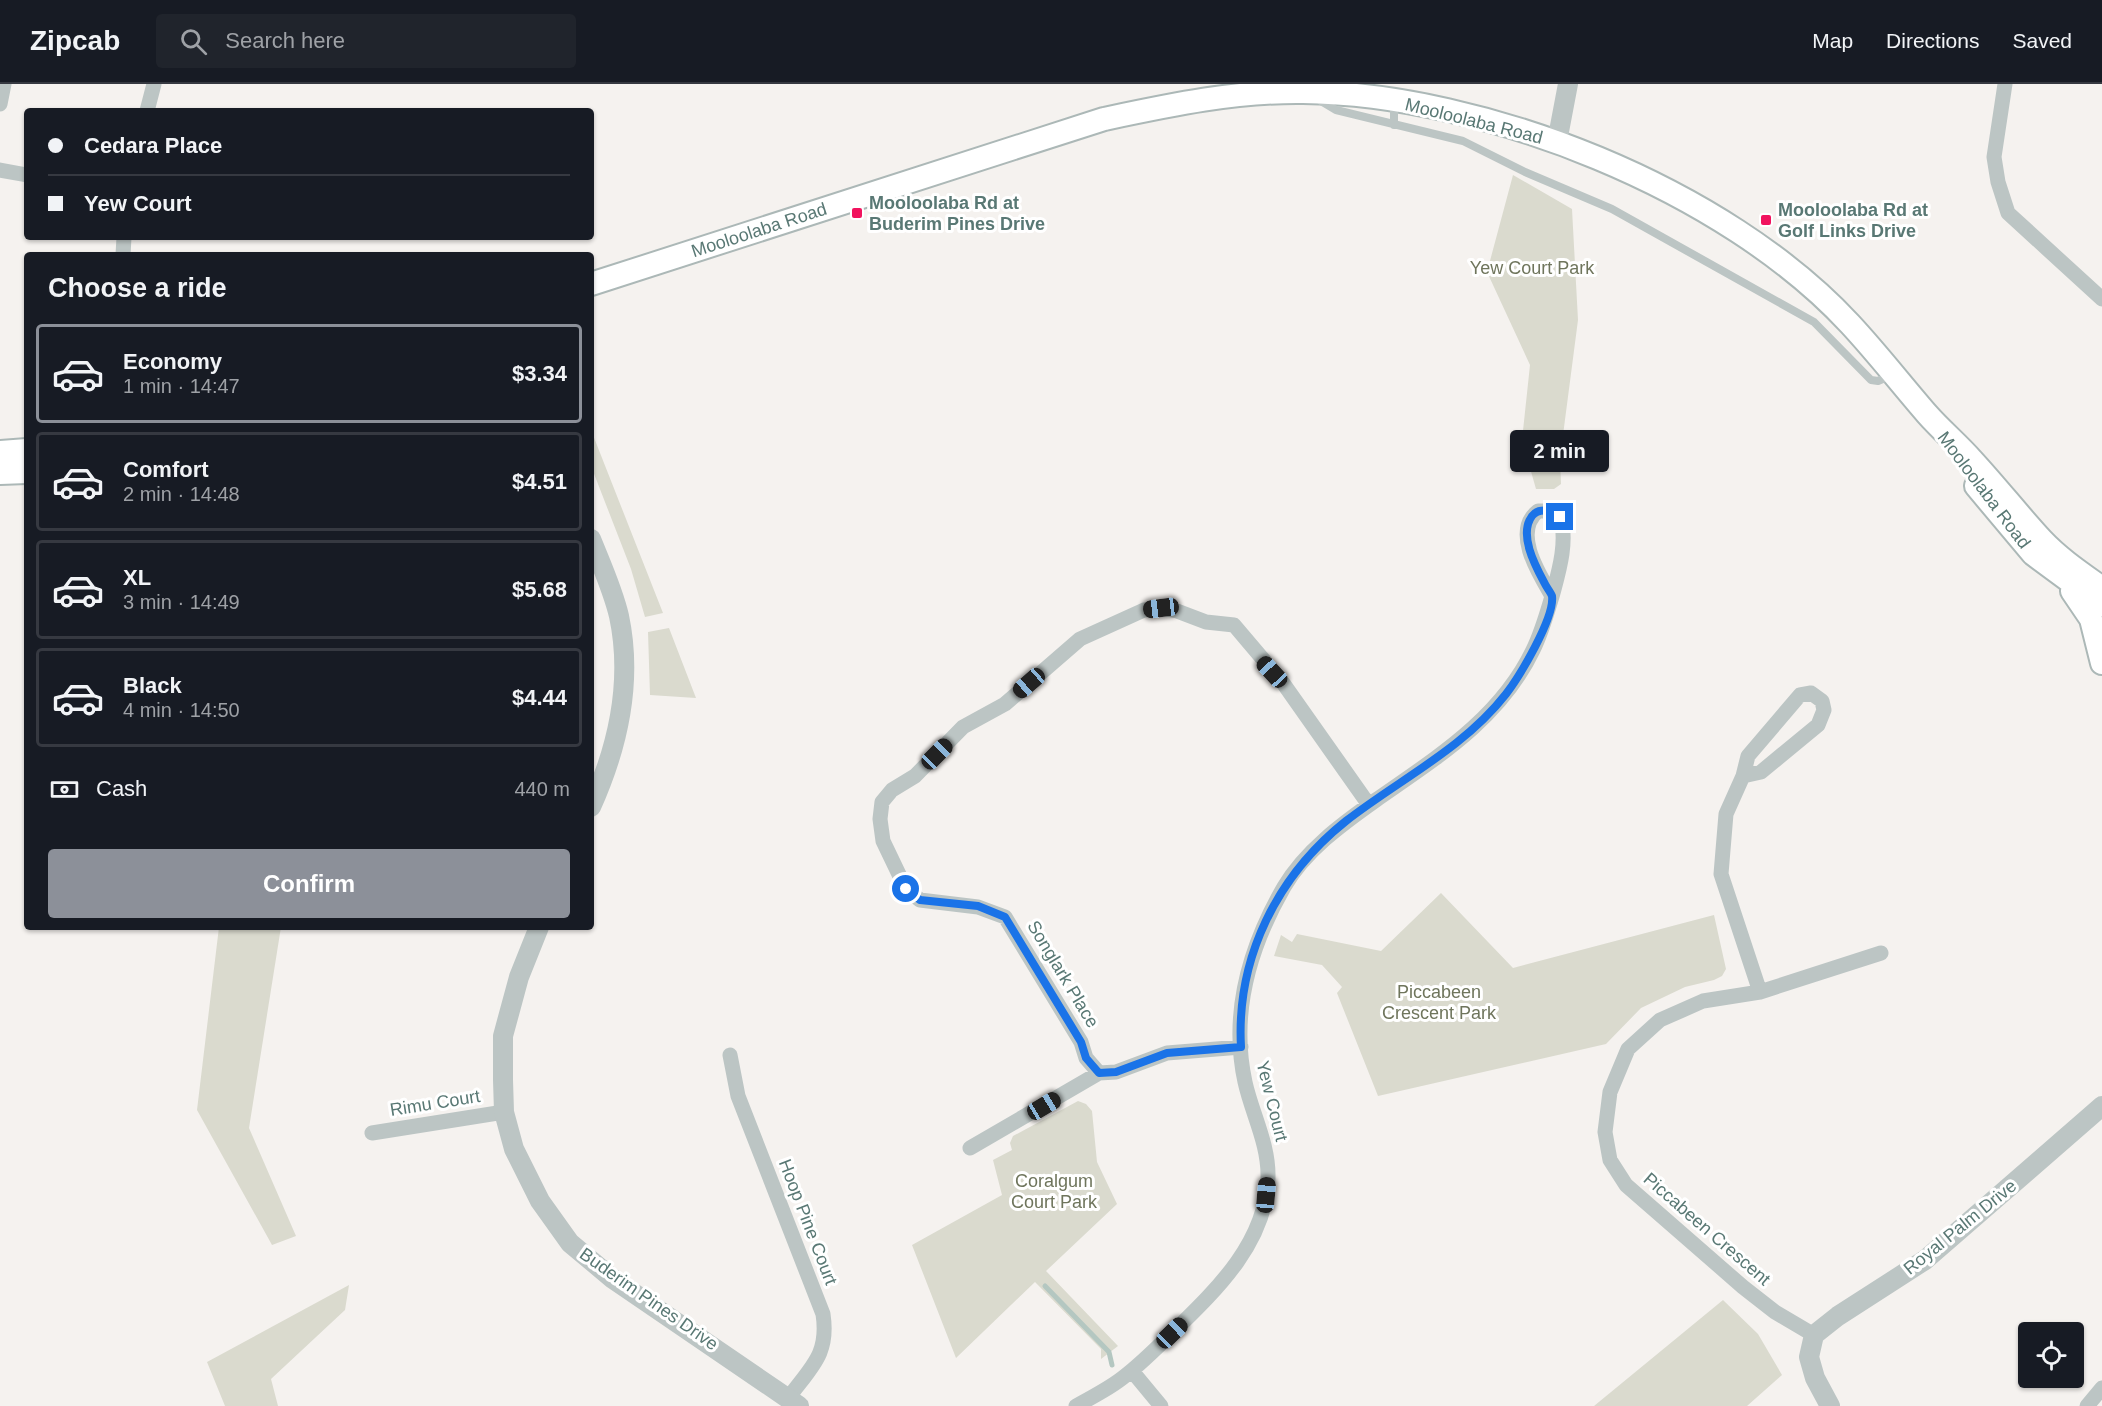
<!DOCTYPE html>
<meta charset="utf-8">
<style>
:root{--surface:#171b24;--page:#20242c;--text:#f1f3f6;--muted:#9ea1a6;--line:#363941;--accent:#8c9099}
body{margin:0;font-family:Helvetica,sans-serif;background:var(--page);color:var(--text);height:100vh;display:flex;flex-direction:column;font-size:22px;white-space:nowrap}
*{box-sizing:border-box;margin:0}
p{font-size:20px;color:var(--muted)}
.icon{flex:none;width:33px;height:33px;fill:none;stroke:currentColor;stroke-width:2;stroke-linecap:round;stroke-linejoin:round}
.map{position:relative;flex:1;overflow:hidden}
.drawer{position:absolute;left:24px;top:168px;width:570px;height:678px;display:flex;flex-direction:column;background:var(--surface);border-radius:6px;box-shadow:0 2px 4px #0004}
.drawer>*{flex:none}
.hud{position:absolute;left:24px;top:24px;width:570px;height:132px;border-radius:6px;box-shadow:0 2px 4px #0004;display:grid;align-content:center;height:132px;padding:0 24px;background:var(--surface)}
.tools{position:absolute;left:2018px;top:1238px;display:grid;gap:12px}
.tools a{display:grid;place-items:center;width:66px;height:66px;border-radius:6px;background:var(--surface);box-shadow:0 2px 4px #0004;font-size:30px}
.end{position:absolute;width:27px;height:27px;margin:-14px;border:8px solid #1a73e8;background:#fff;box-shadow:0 0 0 3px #fff}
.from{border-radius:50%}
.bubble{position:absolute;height:42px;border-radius:6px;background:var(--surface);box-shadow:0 2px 4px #0004;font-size:20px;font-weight:700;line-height:42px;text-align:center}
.car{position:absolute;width:18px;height:36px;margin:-18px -9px;border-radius:8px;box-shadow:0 0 4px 2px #0007;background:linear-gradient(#222 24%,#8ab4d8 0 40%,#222 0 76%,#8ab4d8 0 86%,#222 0)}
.hud b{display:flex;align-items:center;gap:21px;height:57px;font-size:22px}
.hud b+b{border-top:2px solid var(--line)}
.hud i{width:15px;height:15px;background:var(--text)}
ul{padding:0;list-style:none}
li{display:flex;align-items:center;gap:18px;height:99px;margin:0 12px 9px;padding:0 12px;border:3px solid var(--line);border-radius:6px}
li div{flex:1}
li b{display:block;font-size:22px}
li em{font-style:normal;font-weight:700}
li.current{border-color:var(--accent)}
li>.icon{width:54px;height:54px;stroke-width:1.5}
h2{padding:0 24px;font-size:27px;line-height:72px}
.pay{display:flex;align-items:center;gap:15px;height:66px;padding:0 24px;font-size:22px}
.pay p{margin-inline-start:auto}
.button{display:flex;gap:12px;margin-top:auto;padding:12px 24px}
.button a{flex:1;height:69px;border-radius:6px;background:var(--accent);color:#fff;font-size:24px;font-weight:700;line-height:69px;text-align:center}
header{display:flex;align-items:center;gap:36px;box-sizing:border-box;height:84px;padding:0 30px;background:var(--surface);border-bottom:2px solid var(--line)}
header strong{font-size:28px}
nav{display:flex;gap:33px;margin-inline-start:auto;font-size:21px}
.search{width:420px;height:54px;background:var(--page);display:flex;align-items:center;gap:15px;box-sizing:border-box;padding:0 21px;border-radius:6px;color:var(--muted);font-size:22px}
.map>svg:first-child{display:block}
.green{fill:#dadace}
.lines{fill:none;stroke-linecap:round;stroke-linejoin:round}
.stream{stroke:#b4c7c1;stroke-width:5}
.secondary-casing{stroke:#acb8b7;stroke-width:26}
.service{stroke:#bcc5c4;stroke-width:8}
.minor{stroke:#bcc5c4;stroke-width:15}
.tertiary{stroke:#bcc5c4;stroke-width:20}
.secondary{stroke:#fff;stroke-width:22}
.route{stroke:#1a73e8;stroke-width:8}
.poi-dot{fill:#f1135e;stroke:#fff;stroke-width:2}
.labels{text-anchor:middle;stroke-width:6;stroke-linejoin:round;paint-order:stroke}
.street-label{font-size:18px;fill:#597874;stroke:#fff}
.poi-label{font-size:18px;font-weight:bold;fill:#597874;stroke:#fff;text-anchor:start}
.park-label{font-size:18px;fill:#6f755c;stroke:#fff}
</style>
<header>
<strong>Zipcab</strong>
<div class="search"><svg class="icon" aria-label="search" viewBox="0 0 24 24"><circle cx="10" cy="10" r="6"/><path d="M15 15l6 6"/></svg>Search here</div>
<nav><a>Map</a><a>Directions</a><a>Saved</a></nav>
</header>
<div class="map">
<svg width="2102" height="1322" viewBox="0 0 2102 1322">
<rect width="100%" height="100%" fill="#f5f2ef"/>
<path class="green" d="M 1513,91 L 1572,125 L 1578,236 L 1560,374 L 1561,400 L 1554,405 L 1536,405 L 1522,356 L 1530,281 L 1487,188 Z
M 591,346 L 663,529 L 645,533 L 631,485 L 591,382 Z
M 669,544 L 696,614 L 650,611 L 648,548 Z
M 1441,809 L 1513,884 L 1714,831 L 1726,885 L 1722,892 L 1714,896 L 1685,903 L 1641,924 L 1606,960 L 1378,1012 L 1337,909 L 1342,903 L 1322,881 L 1274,872 L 1281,851 L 1292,858 L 1297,850 L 1381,867 Z
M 219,843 L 281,843 L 249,1044 L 296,1152 L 272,1161 L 197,1026 Z
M 1078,1017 L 1086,1020 L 1092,1027 L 1097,1078 L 1117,1120 L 1046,1187 L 1118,1262 L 1101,1275 L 1101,1265 L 1035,1198 L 956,1274 L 912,1161 L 1002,1111 L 993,1076 L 1012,1066 L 1010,1059 L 1013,1052 Z
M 349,1201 L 345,1226 L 271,1295 L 278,1322 L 225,1322 L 207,1278 Z
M 1723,1216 L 1758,1250 L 1782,1291 L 1747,1322 L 1594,1322 Z"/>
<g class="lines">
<path class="stream" d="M 1045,1202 L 1109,1268 L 1112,1281"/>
<defs>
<path id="secondary" d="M 591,200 L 1104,35 C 1170,21 1235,7 1303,8 C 1485,10 1725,105 1850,240 C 1877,269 1901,300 1927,330 C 1941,346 1958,360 1972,376 C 1996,402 2018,430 2042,456 C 2060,475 2081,489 2102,504
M 0,368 L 27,366
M 0,389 L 27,388
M 1976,402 L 2033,470 L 2102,521
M 2072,507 L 2091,535 L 2102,579"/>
</defs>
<use href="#secondary" class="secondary-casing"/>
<path class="service" d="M 1321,17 L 1336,26 L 1463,57 L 1525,88 L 1612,125 L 1814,238 L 1871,296 L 1878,297 L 1892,291
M 1394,18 L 1394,41"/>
<path class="minor" d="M 2005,0 L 1994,73 L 1998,98 L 2008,129 L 2102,215
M 0,20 L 4,0
M 147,27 L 154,0
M 0,86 L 27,91
M 123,171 L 124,153
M 1743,692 L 1761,688 L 1818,641 L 1824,626 L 1822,617 L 1811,609 L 1800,611 L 1748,672 L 1743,692 L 1726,730 L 1721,790 L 1760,908
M 1241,963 L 1167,969 L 1116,988 L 1099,989 L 1086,974 L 1081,958 L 1005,833 L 978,823 L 920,816 L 906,805 L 883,757 L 880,735 L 882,718 L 892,706 L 915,692 L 963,643 L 1005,620 L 1080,555 L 1144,526 L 1161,524 L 1177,527 L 1206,538 L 1234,541 L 1283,599 L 1369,721
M 730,971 L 738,1012 L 823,1230 C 829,1270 812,1282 789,1313
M 372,1049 L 504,1028
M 970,1064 L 1099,989
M 1814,1251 L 1775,1228 L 1743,1203 L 1626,1101 L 1610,1076 L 1605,1048 L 1610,1008 L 1628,965 L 1660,936 L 1703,917 L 1760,908 L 1881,869
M 1132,1287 L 1161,1322
M 1076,1322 C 1089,1315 1102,1308 1114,1300 C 1134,1287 1151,1269 1168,1253 C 1213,1209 1266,1161 1268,1094 C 1269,1060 1252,1030 1245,998 C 1230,929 1250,862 1284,803 C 1305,767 1342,740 1376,716 C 1436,674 1500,635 1533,566 C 1542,548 1547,529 1553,509 C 1559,487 1568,456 1560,433 L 1551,427 L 1538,427 C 1512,448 1539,490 1552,512
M 2087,1322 L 2102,1304"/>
<path class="tertiary" d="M 1557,58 L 1568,0
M 591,455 C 601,480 613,506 619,532 C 633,598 618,663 591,723
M 539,843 L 519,893 L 503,952 L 503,996 L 504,1028 L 514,1065 L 540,1117 L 570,1159 L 613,1195 L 799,1322
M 1830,1322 L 1815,1294 L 1809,1273 L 1814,1251 L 1838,1232 L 1925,1176 L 2102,1022"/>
<use href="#secondary" class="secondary"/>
</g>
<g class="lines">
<path class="route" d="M 906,805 L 920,816 L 978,822 L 1005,833 L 1081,958 L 1086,974 L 1099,989 L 1116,988 L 1167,969 L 1241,963 C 1236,874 1277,792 1346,737 C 1400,695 1463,665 1506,610 C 1519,593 1555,534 1552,512 C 1551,509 1547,504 1545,500 C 1536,483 1518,451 1532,432 C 1538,424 1548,426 1557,429 L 1560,433"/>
</g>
<g class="poi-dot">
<rect x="851" y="123" width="12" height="12" rx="3"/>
<rect x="1760" y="130" width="12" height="12" rx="3"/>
</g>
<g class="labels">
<g class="street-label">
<text transform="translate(1474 37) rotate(14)" y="6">Mooloolaba Road</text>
<text transform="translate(759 146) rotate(-18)" y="6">Mooloolaba Road</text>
<text transform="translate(1984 406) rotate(53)" y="6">Mooloolaba Road</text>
<text transform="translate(1063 890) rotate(59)" y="6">Songlark Place</text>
<text transform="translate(1272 1017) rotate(76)" y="6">Yew Court</text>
<text transform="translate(435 1019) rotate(-9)" y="6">Rimu Court</text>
<text transform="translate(808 1138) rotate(69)" y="6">Hoop Pine Court</text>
<text transform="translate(1960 1143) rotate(-39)" y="6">Royal Palm Drive</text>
<text transform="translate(1707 1145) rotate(41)" y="6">Piccabeen Crescent</text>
<text transform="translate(649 1215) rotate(35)" y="6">Buderim Pines Drive</text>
</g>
<g class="poi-label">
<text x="869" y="125">Mooloolaba Rd at<tspan x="869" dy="21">Buderim Pines Drive</tspan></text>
<text x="1778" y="132">Mooloolaba Rd at<tspan x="1778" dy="21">Golf Links Drive</tspan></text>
</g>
<g class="park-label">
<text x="1532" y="190">Yew Court Park</text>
<text x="1439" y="914">Piccabeen<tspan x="1439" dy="21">Crescent Park</tspan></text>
<text x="1054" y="1103">Coralgum<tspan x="1054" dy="21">Court Park</tspan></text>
</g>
</g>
</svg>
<div class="tools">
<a><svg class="icon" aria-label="locate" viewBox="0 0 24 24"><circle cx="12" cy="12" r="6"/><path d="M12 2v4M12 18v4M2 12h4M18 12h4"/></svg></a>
</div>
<i class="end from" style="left:906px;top:805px"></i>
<i class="end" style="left:1560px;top:433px"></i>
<div class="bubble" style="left:1510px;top:346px;width:99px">2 min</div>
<i class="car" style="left:1161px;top:524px;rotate:263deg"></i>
<i class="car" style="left:1272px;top:588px;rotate:317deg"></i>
<i class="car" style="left:1029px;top:599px;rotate:229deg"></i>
<i class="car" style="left:937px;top:670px;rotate:45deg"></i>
<i class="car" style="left:1044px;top:1022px;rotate:59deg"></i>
<i class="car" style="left:1266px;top:1111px;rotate:5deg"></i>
<i class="car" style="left:1172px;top:1249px;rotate:46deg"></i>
<div class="hud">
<b><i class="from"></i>Cedara Place</b>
<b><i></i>Yew Court</b>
</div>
<section class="drawer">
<h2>Choose a ride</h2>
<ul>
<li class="current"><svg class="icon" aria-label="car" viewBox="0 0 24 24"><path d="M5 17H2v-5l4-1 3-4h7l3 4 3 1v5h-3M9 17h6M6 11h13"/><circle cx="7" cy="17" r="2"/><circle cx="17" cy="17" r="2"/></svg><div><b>Economy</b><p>1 min · 14:47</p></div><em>$3.34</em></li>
<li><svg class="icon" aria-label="car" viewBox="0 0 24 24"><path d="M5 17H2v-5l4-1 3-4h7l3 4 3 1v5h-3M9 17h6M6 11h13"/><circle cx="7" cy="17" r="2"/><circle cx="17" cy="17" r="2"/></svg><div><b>Comfort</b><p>2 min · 14:48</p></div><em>$4.51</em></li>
<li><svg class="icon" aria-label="car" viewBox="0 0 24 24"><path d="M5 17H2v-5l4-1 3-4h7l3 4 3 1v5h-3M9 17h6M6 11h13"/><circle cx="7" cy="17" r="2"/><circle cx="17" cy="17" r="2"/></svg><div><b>XL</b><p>3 min · 14:49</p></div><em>$5.68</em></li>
<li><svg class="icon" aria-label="car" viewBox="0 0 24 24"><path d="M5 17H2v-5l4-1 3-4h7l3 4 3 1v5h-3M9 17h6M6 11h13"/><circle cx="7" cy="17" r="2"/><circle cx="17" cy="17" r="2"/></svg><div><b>Black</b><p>4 min · 14:50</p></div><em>$4.44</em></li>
</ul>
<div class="pay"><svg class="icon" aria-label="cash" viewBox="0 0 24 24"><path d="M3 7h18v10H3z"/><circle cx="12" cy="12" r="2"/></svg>Cash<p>440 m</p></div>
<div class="button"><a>Confirm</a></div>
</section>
</div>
